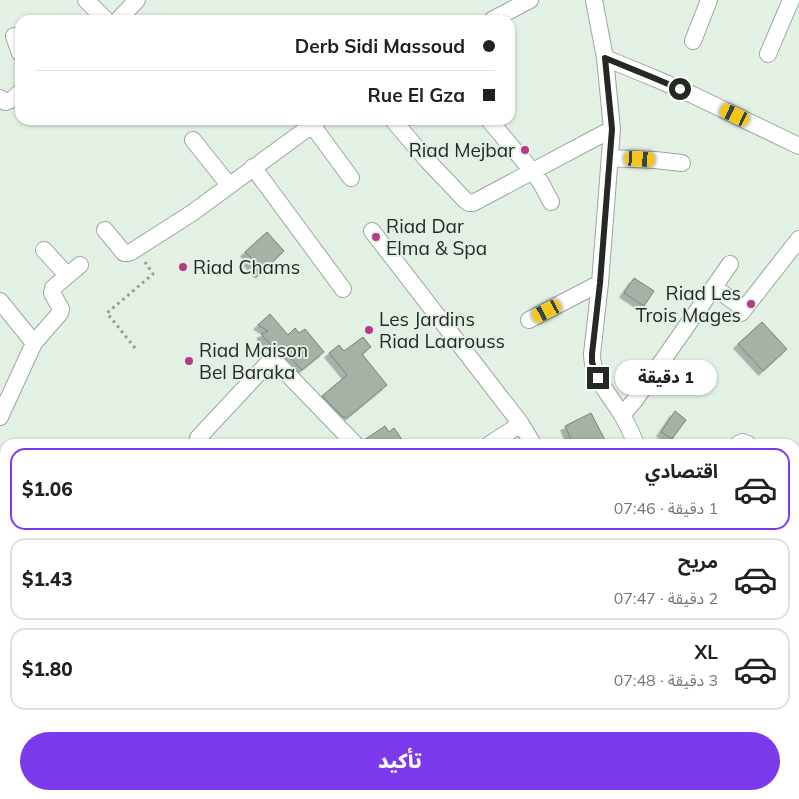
<!DOCTYPE html>
<html lang="ar">
<meta charset="utf-8">
<style>
:root{--surface:#fff;--page:#f2f2f2;--text:#202124;--muted:#757577;--line:#e0e0e0;--accent:#7c3aed}
body{margin:0;font-family:Mulish,"Noto Sans Arabic",sans-serif;background:var(--page);color:var(--text);direction:rtl;height:100vh;display:flex;flex-direction:column;font-size:19px;white-space:nowrap}
*{box-sizing:border-box;margin:0}
p{font-size:16px;color:var(--muted)}
.icon{flex:none;width:28px;height:28px;fill:none;stroke:currentColor;stroke-width:2;stroke-linecap:round;stroke-linejoin:round}
.map{position:relative;flex:1;overflow:hidden;direction:ltr}
.details{position:absolute;left:0px;top:439px;width:800px;height:361px;display:flex;flex-direction:column;background:var(--surface);border-radius:15px 15px 0 0;box-shadow:0 1px 4px #0004;direction:rtl}
.details>*{flex:none}
.hud{position:absolute;left:15px;top:15px;width:500px;height:110px;border-radius:15px;box-shadow:0 1px 4px #0004;direction:rtl;display:grid;align-content:center;height:110px;padding:0 20px;background:var(--surface)}
.end{position:absolute;width:22px;height:22px;margin:-11px;border:6px solid #242924;background:#fff;box-shadow:0 0 0 2px #fff}
.from{border-radius:50%}
.bubble{position:absolute;height:35px;border-radius:18px;background:var(--surface);box-shadow:0 1px 4px #0004;font-size:16px;font-weight:800;line-height:35px;text-align:center;direction:rtl}
.car{position:absolute;width:15px;height:30px;margin:-15px -8px;border-radius:6px;box-shadow:0 0 4px 1px #0007;background:linear-gradient(#f5c518 24%,#345 0 40%,#f5c518 0 76%,#345 0 86%,#f5c518 0)}
.hud b{display:flex;align-items:center;gap:18px;height:48px;font-size:19px}
.hud b+b{border-top:1px solid var(--line)}
.hud i{width:12px;height:12px;background:var(--text)}
ul{padding:9px 0 0;list-style:none}
li{display:flex;align-items:center;gap:15px;height:82px;margin:0 10px 8px;padding:0 10px;border:2px solid var(--line);border-radius:15px}
li div{flex:1}
li b{display:block;font-size:19px}
li em{font-style:normal;font-weight:800}
li.on{border-color:var(--accent)}
li>.icon{width:45px;height:45px;stroke-width:1.5}
.action{display:flex;gap:10px;margin-top:auto;padding:10px 20px}
.action a{flex:1;height:58px;border-radius:30px;background:var(--accent);color:#fff;font-size:20px;font-weight:800;line-height:58px;text-align:center}
.map>svg:first-child{display:block}
.building{fill:#a5b2a6;stroke:#768277;filter:url(#shadow)}
.lines{fill:none;stroke-linecap:round;stroke-linejoin:round}
.minor-casing{stroke:#9ba89c;stroke-width:18}
.path{stroke:#909a90;stroke-width:3;stroke-dasharray:2.5 4;stroke-linecap:butt}
.minor{stroke:#fff;stroke-width:16}
.route{stroke:#242924;stroke-width:6}
.poi-dot{fill:#b73a8a;stroke:#e3f1e4;stroke-width:2}
.labels{text-anchor:middle;stroke-width:4;stroke-linejoin:round;paint-order:stroke}
.poi-label{font-size:19px;fill:#242924;stroke:#e3f1e4;text-anchor:start}
</style>
<div class="map">
<svg width="799" height="799" viewBox="0 0 799 799">
<defs>
<filter id="shadow"><feDropShadow dx="-4.5" dy="4.5" stdDeviation="0" flood-color="#0004"/></filter>
</defs>
<rect width="100%" height="100%" fill="#e3f1e4"/>
<path class="building" d="M 267,232 L 284,251 L 260,274 L 248,261 L 252,259 L 245,252 Z
M 634,278 L 654,291 L 644,306 L 624,293 Z
M 270,314 L 288,335 L 295,328 L 299,333 L 305,329 L 324,352 L 302,370 L 279,346 L 275,350 L 261,334 L 268,331 L 258,325 Z
M 762,322 L 787,349 L 763,371 L 738,344 Z
M 363,337 L 371,347 L 362,354 L 387,385 L 347,418 L 342,416 L 322,396 L 347,375 L 329,353 L 339,345 L 344,351 Z
M 668,371 L 673,375 L 666,386 L 660,382 Z
M 675,411 L 686,420 L 672,439 L 661,432 Z
M 591,413 L 607,444 L 573,444 L 565,426 Z
M 385,426 L 389,432 L 394,428 L 405,444 L 365,444 L 364,440 Z"/>
<g class="lines">
<defs>
<path id="minor" d="M 86,0 L 106,20
M 594,0 L 605,58 L 612,129 L 600,283 L 592,354 C 592,378 610,395 622,415 C 627,424 632,434 636,444
M 118,20 L 137,0
M 492,20 L 530,0
M 14,36 L 20,53
M 693,41 L 709,0
M 768,54 L 791,0
M 605,58 L 654,78 L 693,95 L 799,146
M 0,98 L 5,102 L 13,99 L 20,92
M 318,120 L 312,125 L 351,178
M 393,120 L 426,159 L 465,200 L 469,203 L 473,203 L 612,129
M 489,120 L 533,172 L 541,183 L 551,202
M 193,140 L 229,185
M 610,158 L 655,160 L 682,163
M 253,167 L 343,289
M 105,230 L 124,253 L 128,253 L 131,252 L 192,213 L 312,125
M 372,231 L 521,424 L 533,444
M 44,250 L 67,275
M 714,287 L 744,309
M 0,301 L 34,343
M 741,313 L 799,239
M 529,320 L 600,283
M 622,415 L 635,400 L 730,264
M 0,417 L 34,343 L 60,313 L 61,309 L 52,293 L 53,288 L 80,265
M 198,438 L 270,361 L 274,360 L 355,444
M 490,444 L 521,424
M 738,444 L 743,442 L 748,444
M 0,462 L 5,463
M 795,466 L 799,462
M 0,539 L 5,541
M 0,648 L 5,651
M 432,795 L 447,799
M 594,795 L 596,799
M 216,799 L 221,795
M 324,799 L 331,795
M 619,799 L 620,795"/>
</defs>
<use href="#minor" class="minor-casing"/>
<path class="path" d="M 135,348 L 107,313 L 153,274 L 145,262"/>
<use href="#minor" class="minor"/>
</g>
<g class="lines">
<path class="route" d="M 598,378 L 592,362 L 592,354 L 600,283 L 612,129 L 605,58 L 654,78 L 680,89"/>
</g>
<g class="poi-dot">
<circle cx="525" cy="150" r="5"/>
<circle cx="376" cy="237" r="5"/>
<circle cx="183" cy="267" r="5"/>
<circle cx="751" cy="304" r="5"/>
<circle cx="369" cy="330" r="5"/>
<circle cx="189" cy="361" r="5"/>
</g>
<g class="labels">
<g class="poi-label">
<text x="515" y="157" text-anchor="end">Riad Mejbar</text>
<text x="386" y="233">Riad Dar<tspan x="386" dy="22">Elma &amp; Spa</tspan></text>
<text x="193" y="274">Riad Chams</text>
<text x="741" y="300" text-anchor="end">Riad Les<tspan x="741" dy="22">Trois Mages</tspan></text>
<text x="379" y="326">Les Jardins<tspan x="379" dy="22">Riad Laarouss</tspan></text>
<text x="199" y="357">Riad Maison<tspan x="199" dy="22">Bel Baraka</tspan></text>
</g>
</g>
</svg>
<i class="end from" style="left:680px;top:89px"></i>
<i class="end" style="left:598px;top:378px"></i>
<div class="bubble" style="left:615px;top:360px;width:102px">1 دقيقة</div>
<i class="car" style="left:735px;top:115px;rotate:296deg"></i>
<i class="car" style="left:640px;top:159px;rotate:93deg"></i>
<i class="car" style="left:547px;top:311px;rotate:243deg"></i>
<div class="hud">
<b><i class="from"></i>Derb Sidi Massoud</b>
<b><i></i>Rue El Gza</b>
</div>
<section class="details">
<ul>
<li class="on"><svg class="icon" aria-label="car" viewBox="0 0 24 24"><path d="M5 17H2v-5l4-1 3-4h7l3 4 3 1v5h-3M9 17h6M6 11h13"/><circle cx="7" cy="17" r="2"/><circle cx="17" cy="17" r="2"/></svg><div><b>اقتصادي</b><p>1 دقيقة · 07:46</p></div><em>$1.06</em></li>
<li><svg class="icon" aria-label="car" viewBox="0 0 24 24"><path d="M5 17H2v-5l4-1 3-4h7l3 4 3 1v5h-3M9 17h6M6 11h13"/><circle cx="7" cy="17" r="2"/><circle cx="17" cy="17" r="2"/></svg><div><b>مريح</b><p>2 دقيقة · 07:47</p></div><em>$1.43</em></li>
<li><svg class="icon" aria-label="car" viewBox="0 0 24 24"><path d="M5 17H2v-5l4-1 3-4h7l3 4 3 1v5h-3M9 17h6M6 11h13"/><circle cx="7" cy="17" r="2"/><circle cx="17" cy="17" r="2"/></svg><div><b>XL</b><p>3 دقيقة · 07:48</p></div><em>$1.80</em></li>
</ul>
<div class="action"><a>تأكيد</a></div>
</section>
</div>
